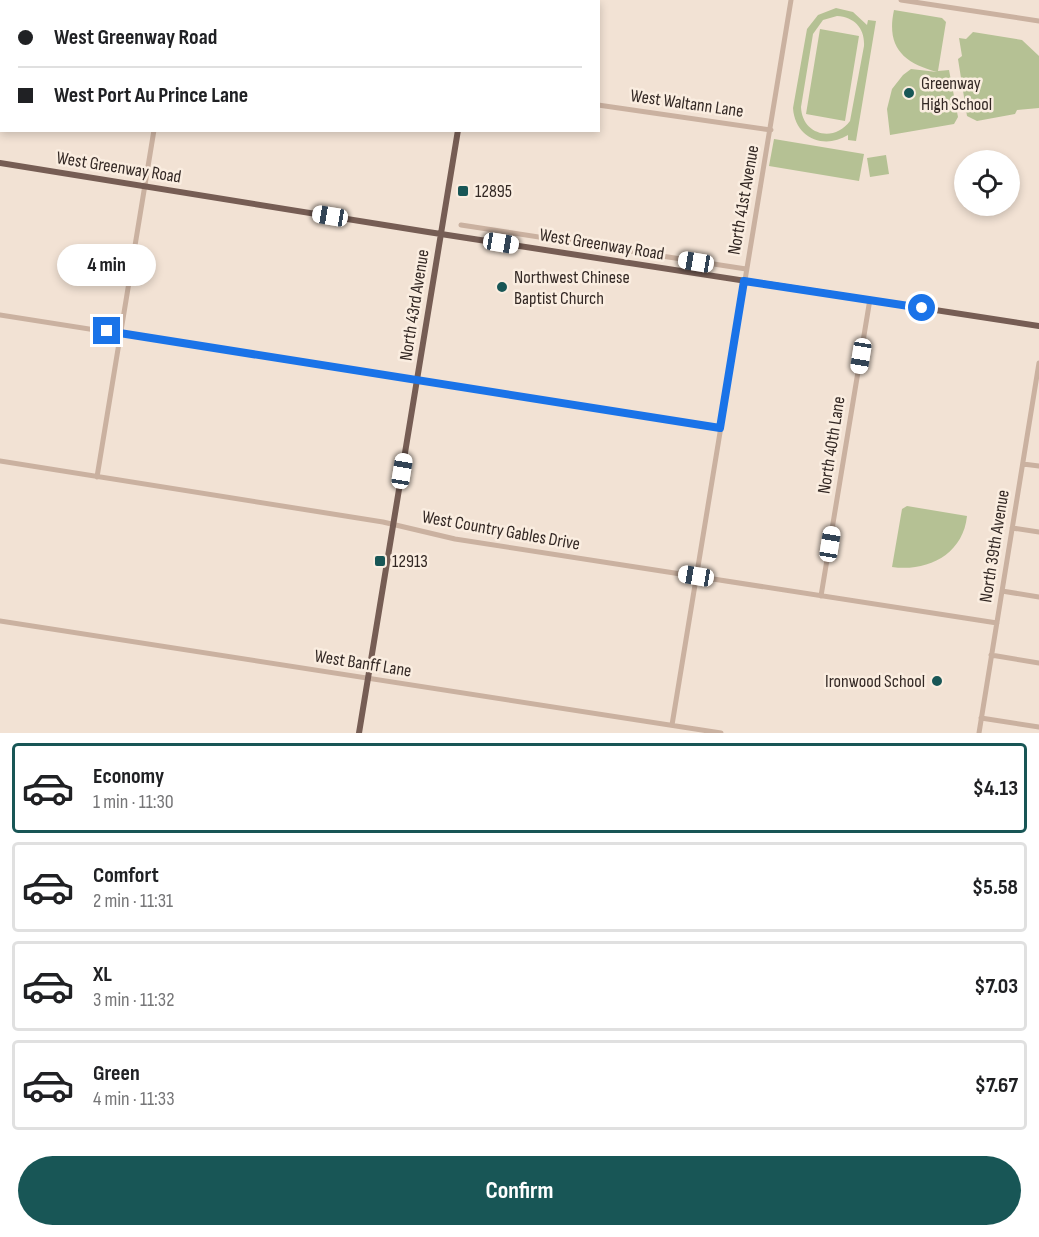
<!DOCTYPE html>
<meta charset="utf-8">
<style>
:root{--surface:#fff;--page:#f6f6f6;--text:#202124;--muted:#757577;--line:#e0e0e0;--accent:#185656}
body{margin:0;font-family:"Sofia Sans Condensed",sans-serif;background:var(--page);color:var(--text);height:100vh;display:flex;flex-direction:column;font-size:22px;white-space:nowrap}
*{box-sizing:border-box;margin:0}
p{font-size:20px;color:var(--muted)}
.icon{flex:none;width:33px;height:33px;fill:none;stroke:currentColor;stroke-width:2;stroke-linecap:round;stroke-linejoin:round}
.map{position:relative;height:733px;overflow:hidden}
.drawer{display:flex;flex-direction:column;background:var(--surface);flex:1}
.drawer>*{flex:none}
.banner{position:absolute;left:0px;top:0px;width:600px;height:132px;box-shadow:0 3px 9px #0003;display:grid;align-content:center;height:132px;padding:0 18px;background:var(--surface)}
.controls{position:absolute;left:954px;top:150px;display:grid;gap:12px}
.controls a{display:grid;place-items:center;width:66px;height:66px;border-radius:50%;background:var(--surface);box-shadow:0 3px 9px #0003;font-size:30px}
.end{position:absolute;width:27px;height:27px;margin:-14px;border:8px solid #1a73e8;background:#fff;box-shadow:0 0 0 3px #fff}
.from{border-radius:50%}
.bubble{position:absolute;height:42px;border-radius:21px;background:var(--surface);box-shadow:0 3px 9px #0003;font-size:20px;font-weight:700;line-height:42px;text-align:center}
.car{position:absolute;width:18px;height:36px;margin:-18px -9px;border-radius:8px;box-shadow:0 0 4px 2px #0007;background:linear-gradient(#fff 24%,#345 0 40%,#fff 0 76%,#345 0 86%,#fff 0)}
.banner b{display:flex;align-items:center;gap:21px;height:57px;font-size:22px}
.banner b+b{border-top:2px solid var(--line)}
.banner i{width:15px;height:15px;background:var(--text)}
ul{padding:10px 0 0;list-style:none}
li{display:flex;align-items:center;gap:18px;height:90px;margin:0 12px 9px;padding:0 6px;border:3px solid var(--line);border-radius:6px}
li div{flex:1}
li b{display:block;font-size:22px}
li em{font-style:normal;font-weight:700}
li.selected{border-color:var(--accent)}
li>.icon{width:54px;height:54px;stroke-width:1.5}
.button{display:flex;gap:12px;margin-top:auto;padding:12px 18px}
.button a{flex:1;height:69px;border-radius:36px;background:var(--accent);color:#fff;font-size:24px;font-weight:700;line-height:69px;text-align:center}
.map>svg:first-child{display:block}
.green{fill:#b5c194;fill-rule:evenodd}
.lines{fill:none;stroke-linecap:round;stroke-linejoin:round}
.minor{stroke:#cab1a0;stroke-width:5}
.major{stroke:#765d54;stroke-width:6}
.route{stroke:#1a73e8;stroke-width:8}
.poi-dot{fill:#185656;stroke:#faede0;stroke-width:2}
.labels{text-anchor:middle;stroke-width:5;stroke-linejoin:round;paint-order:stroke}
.poi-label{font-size:18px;fill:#332824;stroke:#faede0;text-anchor:start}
.street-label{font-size:18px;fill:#332824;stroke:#faede0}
</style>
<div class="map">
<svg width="1039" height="733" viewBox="0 0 1039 733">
<rect width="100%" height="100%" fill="#f2e2d4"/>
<path class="green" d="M 836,8 L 853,12 L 867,25 L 868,20 L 876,21 L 856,141 L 848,140 L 848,135 C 824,150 795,138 793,108 L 807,29 L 818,15 ZM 837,16 C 855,17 865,29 864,46 L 850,121 C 834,143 802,135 801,107 L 813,34 L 823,20 Z
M 894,10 L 942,18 L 946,22 L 938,71 L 949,70 L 958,117 L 954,124 L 890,135 L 887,109 L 892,89 L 903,75 L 911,69 L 937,72 C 903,63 886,47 894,10 Z
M 820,29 L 859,36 L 845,121 L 806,114 Z
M 973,32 L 1022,40 L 1039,56 L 1039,108 L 1017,110 L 1015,114 L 977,121 L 967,116 L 958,59 L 962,56 L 959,38 L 966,39 Z
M 774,139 L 864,154 L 859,181 L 769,166 Z
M 886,155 L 889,174 L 870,177 L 867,158 Z
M 907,506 L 967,516 C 963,555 927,572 892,567 L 902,509 Z"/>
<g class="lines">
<path class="minor" d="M 901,0 L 1039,21
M 176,2 L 176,0
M 0,11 L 2,11
M 598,105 L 771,130
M 461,225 L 746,269
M 0,315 L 720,428
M 0,461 L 383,522 L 455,539 L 997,623
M 1023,464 L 1039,466
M 97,477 L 154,130
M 1012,528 L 1039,532
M 1002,591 L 1039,597
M 821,596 L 870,299
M 0,621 L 721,733
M 991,655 L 1039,663
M 981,718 L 1039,727
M 672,725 L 791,0
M 979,733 L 1039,363"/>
<path class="major" d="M 481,2 L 481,0
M 0,163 L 428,232 L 1039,326
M 359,733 L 458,130"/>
</g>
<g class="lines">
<path class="route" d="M 107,331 L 720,428 L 744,281 L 922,308"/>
</g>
<g class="poi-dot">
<circle cx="909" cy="93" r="6"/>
<rect x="457" y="185" width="12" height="12" rx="3"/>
<circle cx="502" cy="287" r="6"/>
<rect x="374" y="555" width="12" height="12" rx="3"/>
<circle cx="937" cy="681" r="6"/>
</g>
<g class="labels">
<g class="poi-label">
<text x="921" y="89">Greenway<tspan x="921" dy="21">High School</tspan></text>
<text x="475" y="197">12895</text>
<text x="514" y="283">Northwest Chinese<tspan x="514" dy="21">Baptist Church</tspan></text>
<text x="392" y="567">12913</text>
<text x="925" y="687" text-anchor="end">Ironwood School</text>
</g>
<g class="street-label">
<text transform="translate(687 103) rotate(8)" y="6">West Waltann Lane</text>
<text transform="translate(119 167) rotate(9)" y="6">West Greenway Road</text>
<text transform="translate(743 200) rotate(-80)" y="6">North 41st Avenue</text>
<text transform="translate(602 244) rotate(9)" y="6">West Greenway Road</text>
<text transform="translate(414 305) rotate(-81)" y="6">North 43rd Avenue</text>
<text transform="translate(831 445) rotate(-81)" y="6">North 40th Lane</text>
<text transform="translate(501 530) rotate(10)" y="6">West Country Gables Drive</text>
<text transform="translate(994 546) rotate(-81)" y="6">North 39th Avenue</text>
<text transform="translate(363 663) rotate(9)" y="6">West Banff Lane</text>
</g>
</g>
</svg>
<div class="controls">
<a><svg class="icon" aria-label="locate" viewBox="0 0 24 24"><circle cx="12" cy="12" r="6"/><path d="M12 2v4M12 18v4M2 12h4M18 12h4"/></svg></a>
</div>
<i class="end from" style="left:922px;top:308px"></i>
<i class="end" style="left:107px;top:331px"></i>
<div class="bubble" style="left:57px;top:244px;width:99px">4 min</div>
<i class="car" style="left:330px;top:216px;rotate:279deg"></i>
<i class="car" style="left:501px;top:243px;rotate:99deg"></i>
<i class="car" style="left:696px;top:262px;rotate:279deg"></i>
<i class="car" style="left:861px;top:356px;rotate:189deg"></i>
<i class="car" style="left:402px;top:471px;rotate:9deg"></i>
<i class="car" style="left:830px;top:544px;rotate:9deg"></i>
<i class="car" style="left:696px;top:576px;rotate:279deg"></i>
<div class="banner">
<b><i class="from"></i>West Greenway Road</b>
<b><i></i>West Port Au Prince Lane</b>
</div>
</div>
<section class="drawer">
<ul>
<li class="selected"><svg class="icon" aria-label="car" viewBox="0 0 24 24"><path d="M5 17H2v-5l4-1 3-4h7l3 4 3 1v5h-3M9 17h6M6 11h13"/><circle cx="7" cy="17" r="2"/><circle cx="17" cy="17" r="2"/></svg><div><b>Economy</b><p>1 min · 11:30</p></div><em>$4.13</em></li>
<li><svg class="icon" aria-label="car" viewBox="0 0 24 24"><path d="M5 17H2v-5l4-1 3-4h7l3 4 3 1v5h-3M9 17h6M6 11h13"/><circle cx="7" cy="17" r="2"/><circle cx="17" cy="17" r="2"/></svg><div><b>Comfort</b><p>2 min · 11:31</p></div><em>$5.58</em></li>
<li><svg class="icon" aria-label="car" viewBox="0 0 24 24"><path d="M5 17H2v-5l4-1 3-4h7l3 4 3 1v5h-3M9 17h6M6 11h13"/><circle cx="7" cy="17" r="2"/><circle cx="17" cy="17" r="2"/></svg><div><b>XL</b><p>3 min · 11:32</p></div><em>$7.03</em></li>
<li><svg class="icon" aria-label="car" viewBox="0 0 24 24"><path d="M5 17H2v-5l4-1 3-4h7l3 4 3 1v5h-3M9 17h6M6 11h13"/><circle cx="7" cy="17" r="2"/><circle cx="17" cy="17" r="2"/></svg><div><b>Green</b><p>4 min · 11:33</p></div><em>$7.67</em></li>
</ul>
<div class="button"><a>Confirm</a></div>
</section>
